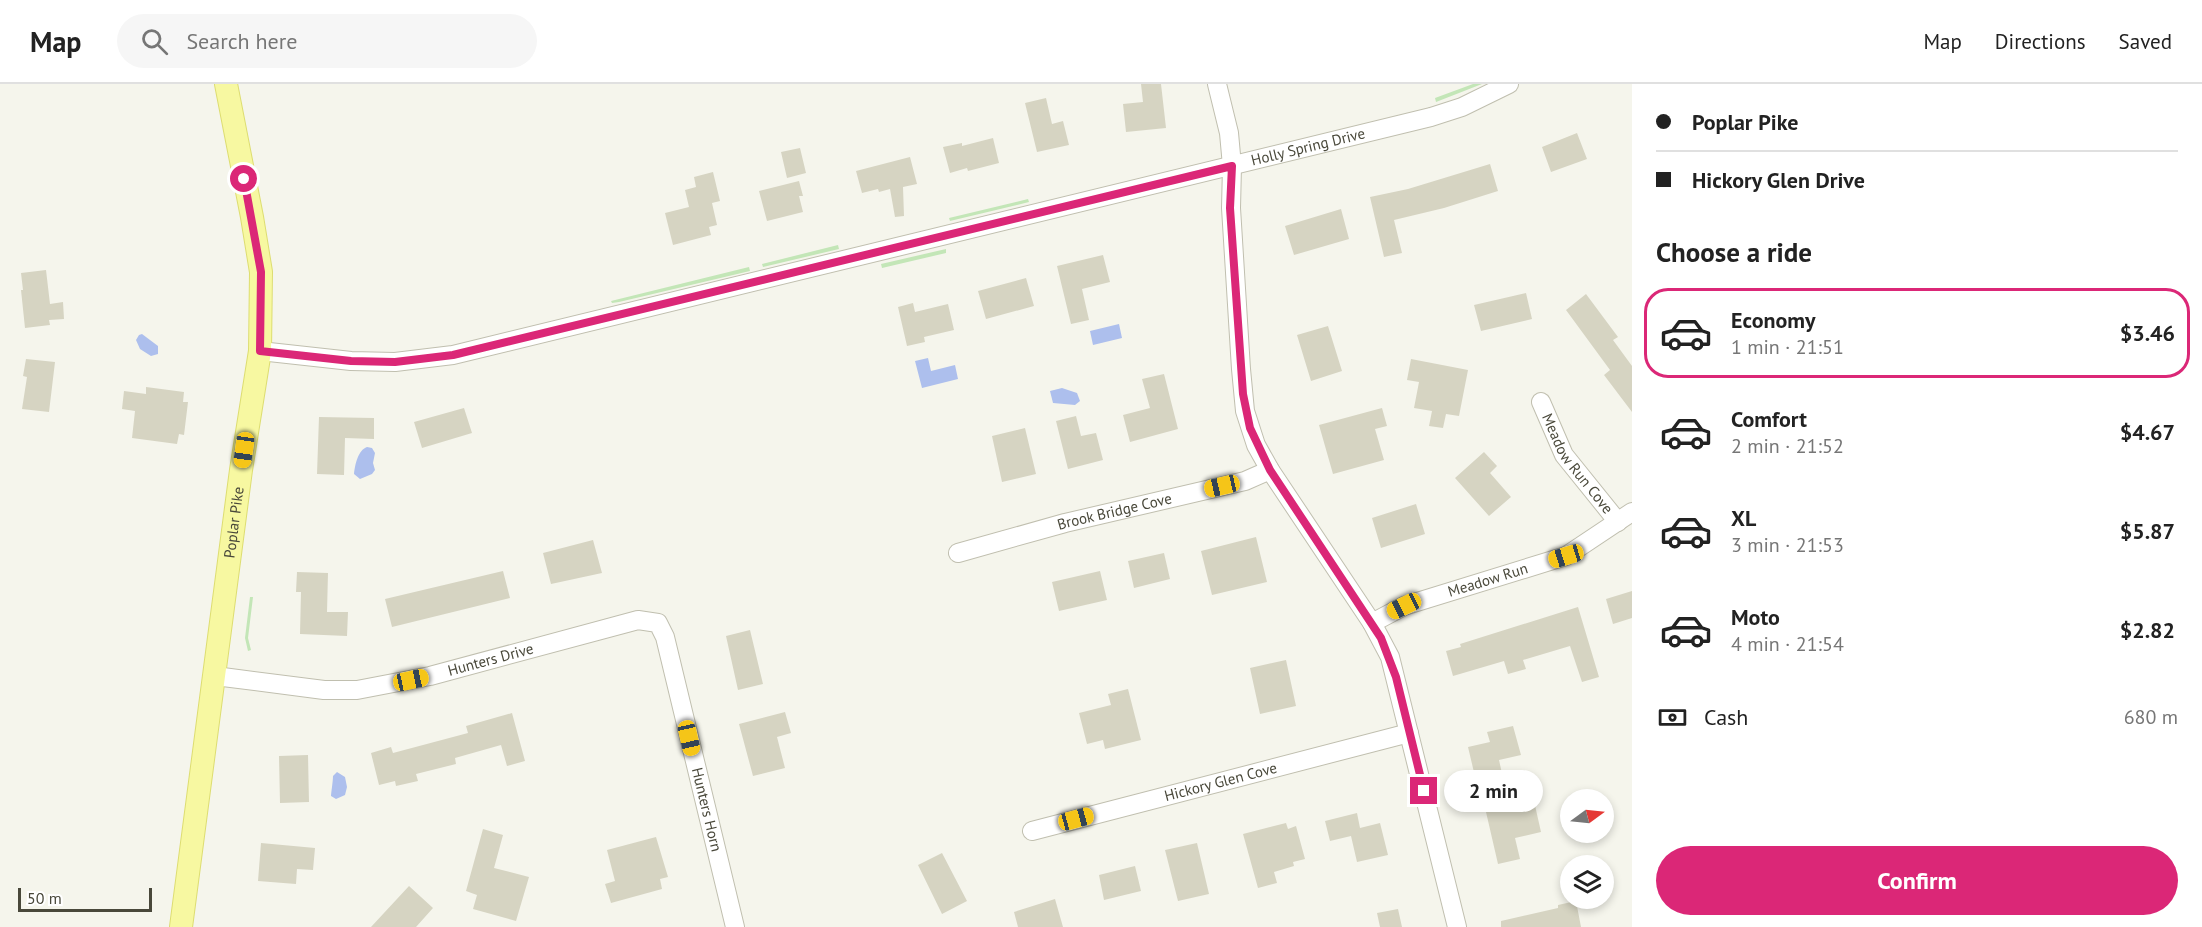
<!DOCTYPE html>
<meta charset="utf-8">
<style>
:root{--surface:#fff;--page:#f6f6f6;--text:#222;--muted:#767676;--line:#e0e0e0;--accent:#db2777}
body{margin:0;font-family:"PT Sans",sans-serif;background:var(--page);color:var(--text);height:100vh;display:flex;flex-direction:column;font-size:22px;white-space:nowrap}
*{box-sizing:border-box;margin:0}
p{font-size:20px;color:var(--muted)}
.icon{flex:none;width:33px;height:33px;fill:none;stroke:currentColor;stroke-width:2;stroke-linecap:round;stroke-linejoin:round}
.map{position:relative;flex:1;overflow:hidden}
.details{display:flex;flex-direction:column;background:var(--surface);width:570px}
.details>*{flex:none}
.top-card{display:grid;align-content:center;height:132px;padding:0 24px;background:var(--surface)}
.needle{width:39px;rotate:75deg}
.tools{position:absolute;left:1560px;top:705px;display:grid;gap:12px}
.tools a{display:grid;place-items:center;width:54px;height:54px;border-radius:50%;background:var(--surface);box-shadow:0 3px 9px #0003;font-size:30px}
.scale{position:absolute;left:18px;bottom:15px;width:134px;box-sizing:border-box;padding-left:6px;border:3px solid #49483a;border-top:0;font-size:16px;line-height:21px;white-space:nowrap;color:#49483a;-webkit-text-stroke:4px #fff;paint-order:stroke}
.end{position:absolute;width:27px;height:27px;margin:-14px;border:8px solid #db2777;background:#fff;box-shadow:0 0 0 3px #fff}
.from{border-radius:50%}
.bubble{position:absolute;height:42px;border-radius:21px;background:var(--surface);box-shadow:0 3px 9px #0003;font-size:20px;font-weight:700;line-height:42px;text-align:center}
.car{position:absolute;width:18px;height:36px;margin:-18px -9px;border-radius:8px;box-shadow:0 0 4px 2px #0007;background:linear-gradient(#f5c518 24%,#345 0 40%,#f5c518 0 76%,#345 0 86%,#f5c518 0)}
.top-card b{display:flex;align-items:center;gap:21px;height:57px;font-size:22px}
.top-card b+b{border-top:2px solid var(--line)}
.top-card i{width:15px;height:15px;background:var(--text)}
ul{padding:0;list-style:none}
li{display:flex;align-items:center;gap:18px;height:90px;margin:0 12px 9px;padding:0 12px;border:3px solid transparent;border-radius:24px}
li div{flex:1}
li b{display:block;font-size:22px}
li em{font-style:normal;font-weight:700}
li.on{border-color:var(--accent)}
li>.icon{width:54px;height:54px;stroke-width:1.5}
h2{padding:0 24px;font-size:27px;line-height:72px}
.pay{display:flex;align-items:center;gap:15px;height:66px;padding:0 24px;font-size:22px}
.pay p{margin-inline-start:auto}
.button{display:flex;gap:12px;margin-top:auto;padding:12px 24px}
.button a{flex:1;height:69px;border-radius:36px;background:var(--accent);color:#fff;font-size:24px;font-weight:700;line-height:69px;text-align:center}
header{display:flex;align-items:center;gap:36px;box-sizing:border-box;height:84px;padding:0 30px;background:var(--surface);border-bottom:2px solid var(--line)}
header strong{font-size:28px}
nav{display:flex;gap:33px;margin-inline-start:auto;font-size:21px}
.search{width:420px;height:54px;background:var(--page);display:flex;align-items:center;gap:15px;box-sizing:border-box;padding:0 21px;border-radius:33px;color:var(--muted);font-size:22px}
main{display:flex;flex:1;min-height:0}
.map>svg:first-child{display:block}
.green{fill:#c3e6b7}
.water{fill:#adbfed}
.building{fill:#d6d4c2}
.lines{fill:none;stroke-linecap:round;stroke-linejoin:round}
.minor-casing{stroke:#c0bfaf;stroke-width:20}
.major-casing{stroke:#dddd71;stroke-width:24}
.minor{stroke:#fff;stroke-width:18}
.major{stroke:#f7f8a1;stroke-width:22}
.route{stroke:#db2777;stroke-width:8}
.labels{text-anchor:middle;stroke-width:4.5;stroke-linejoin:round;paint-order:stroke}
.street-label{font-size:15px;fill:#49483a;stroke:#fff}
</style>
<header>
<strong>Map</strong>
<div class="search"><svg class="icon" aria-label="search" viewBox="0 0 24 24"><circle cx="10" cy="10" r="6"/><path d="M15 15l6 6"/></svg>Search here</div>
<nav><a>Map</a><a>Directions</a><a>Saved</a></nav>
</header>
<main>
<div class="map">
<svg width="1632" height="843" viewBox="0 0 1632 843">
<rect width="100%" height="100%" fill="#f5f5ec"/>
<path class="green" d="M 1473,0 L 1482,0 L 1436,18 L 1435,14 Z
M 1028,115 L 1029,118 L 950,137 L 949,134 Z
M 838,161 L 839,165 L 763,183 L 762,180 Z
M 946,165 L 946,169 L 882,184 L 881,180 Z
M 749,183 L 750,187 L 619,218 L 612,219 L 611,217 Z
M 250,513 L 253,513 L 248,554 L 251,566 L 248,567 L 245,554 Z"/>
<path class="water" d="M 1119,240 L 1122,254 L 1093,261 L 1090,247 Z
M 142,250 L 158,262 L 158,270 L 151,272 L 140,265 L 136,256 L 139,251 Z
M 928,274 L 931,287 L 955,281 L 958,295 L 922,304 L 915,277 Z
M 1062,304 L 1077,309 L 1080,317 L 1075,321 L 1053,319 L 1050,307 Z
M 367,363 L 372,364 L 375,369 L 373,379 L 375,386 L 372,390 L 360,395 L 354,390 C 355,381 358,366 367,363 Z
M 337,688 L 345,693 L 347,703 L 345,711 L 336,715 L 331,712 C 331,710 333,697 333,692 Z"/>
<path class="building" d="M 1141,0 L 1161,0 L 1166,44 L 1126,48 L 1123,20 L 1143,18 Z
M 1046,14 L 1052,40 L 1063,37 L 1069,61 L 1037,68 L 1025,19 Z
M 1577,49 L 1587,75 L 1551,88 L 1542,63 Z
M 993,54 L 999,79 L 968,87 L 967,84 L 950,89 L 943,63 L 962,59 L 962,62 Z
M 800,64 L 806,89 L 787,94 L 781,68 Z
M 910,73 L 917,100 L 903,103 L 904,132 L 895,133 L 890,105 L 879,108 L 878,105 L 862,109 L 856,87 Z
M 1490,80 L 1498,107 L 1444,124 L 1394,136 L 1402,169 L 1384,173 L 1370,113 L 1408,105 Z
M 713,88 L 720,117 L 712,119 L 717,141 L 709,143 L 711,151 L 673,161 L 665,129 L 689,123 L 685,106 L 696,103 L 694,93 Z
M 799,97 L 803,112 L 799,112 L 803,128 L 767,137 L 759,107 Z
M 1341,125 L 1349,155 L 1294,171 L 1285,142 Z
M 1103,171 L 1110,198 L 1082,205 L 1089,236 L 1071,240 L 1057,182 Z
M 46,186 L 50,220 L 63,218 L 64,235 L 49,236 L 50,241 L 25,244 L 21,206 L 23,206 L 21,189 Z
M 1026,194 L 1034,222 L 986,235 L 978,207 Z
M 1526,209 L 1532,235 L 1481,247 L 1474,221 Z
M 1586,210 L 1618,253 L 1613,256 L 1632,282 L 1632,328 L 1604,291 L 1610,286 L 1566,226 Z
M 913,219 L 915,228 L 948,220 L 954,246 L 924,253 L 925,258 L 907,262 L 898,223 Z
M 1328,242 L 1342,287 L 1311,297 L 1297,251 Z
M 26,275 L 55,278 L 49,328 L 22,325 L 27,293 L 23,292 Z
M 1411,275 L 1468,286 L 1459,332 L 1446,330 L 1443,344 L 1429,342 L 1432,327 L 1414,324 L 1419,298 L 1407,296 Z
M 1164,290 L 1178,345 L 1130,358 L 1123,331 L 1150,324 L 1142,295 Z
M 146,303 L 184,308 L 183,318 L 188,318 L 184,351 L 179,350 L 177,360 L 132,354 L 135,327 L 122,325 L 124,307 L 146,310 Z
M 464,324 L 472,349 L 422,364 L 414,338 Z
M 1382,324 L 1387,342 L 1375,345 L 1384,376 L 1333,390 L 1319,341 Z
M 1076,332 L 1081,352 L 1096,349 L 1103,376 L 1068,385 L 1056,337 Z
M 319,333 L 374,334 L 374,355 L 345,354 L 344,391 L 317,390 Z
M 1025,344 L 1036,390 L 1002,398 L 992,352 Z
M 1484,368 L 1497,382 L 1490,389 L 1511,413 L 1489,432 L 1455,394 Z
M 1416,420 L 1425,450 L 1381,464 L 1372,434 Z
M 1256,453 L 1267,498 L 1212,511 L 1201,467 Z
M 593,456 L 602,489 L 551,500 L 543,469 Z
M 1164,469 L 1170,495 L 1134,504 L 1128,477 Z
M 503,487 L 510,514 L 392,543 L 385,515 Z
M 1100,487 L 1107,516 L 1059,527 L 1052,498 Z
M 297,488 L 328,489 L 327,528 L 348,528 L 347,552 L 300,550 L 301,508 L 296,508 Z
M 1632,507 L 1632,534 L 1613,540 L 1606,515 Z
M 1578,523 L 1599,593 L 1582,598 L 1570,562 L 1523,576 L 1526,585 L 1508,590 L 1504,577 L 1453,592 L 1446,567 L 1461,563 L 1460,560 Z
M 750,546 L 763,600 L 738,606 L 726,552 Z
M 1286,576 L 1296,622 L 1260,630 L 1250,584 Z
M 1128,605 L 1141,656 L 1105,665 L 1103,656 L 1087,660 L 1079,629 L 1111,621 L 1108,610 Z
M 785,628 L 791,649 L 777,653 L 785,684 L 753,692 L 739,640 Z
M 512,629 L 525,677 L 507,682 L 501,661 L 455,674 L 456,680 L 416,690 L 418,697 L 396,702 L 395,697 L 379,701 L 371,669 L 391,663 L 393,669 L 468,649 L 466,642 Z
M 1513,642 L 1521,671 L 1499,676 L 1503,694 L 1477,701 L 1468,663 L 1490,658 L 1487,648 Z
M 308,671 L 309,718 L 280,719 L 279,672 Z
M 1534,717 L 1541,748 L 1515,754 L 1520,775 L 1498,780 L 1486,728 Z
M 1357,729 L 1360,744 L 1380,739 L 1388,771 L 1357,778 L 1351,752 L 1330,757 L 1325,737 Z
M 1286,739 L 1288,745 L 1296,742 L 1305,775 L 1293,778 L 1294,782 L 1274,788 L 1277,799 L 1258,804 L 1243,750 Z
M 483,745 L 503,751 L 494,784 L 529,793 L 516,837 L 473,825 L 477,811 L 466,807 Z
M 656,753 L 668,793 L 660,795 L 662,805 L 611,819 L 605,800 L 615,797 L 607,766 Z
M 261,759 L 315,764 L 313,786 L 297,785 L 296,800 L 258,797 Z
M 1197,759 L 1209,810 L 1178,817 L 1165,766 Z
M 942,769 L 967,817 L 942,830 L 918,781 Z
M 1135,782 L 1141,807 L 1104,816 L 1099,791 Z
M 409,802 L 433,824 L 416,843 L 371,843 Z
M 1055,815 L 1063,843 L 1018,843 L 1014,828 Z
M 1576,817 L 1581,843 L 1501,843 L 1501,837 L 1558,824 L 1558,821 Z
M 1398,825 L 1402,843 L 1380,843 L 1377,829 Z"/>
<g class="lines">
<defs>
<g id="minor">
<path d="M 1217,0 L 1229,49 L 1232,82 L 1231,124 L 1241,285 L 1245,327 L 1256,361 L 1270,386 L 1372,539 L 1390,573 L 1457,843"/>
<path id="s1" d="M 260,267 L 351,277 L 395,278 L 453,271 L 1431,33 L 1462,23 L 1509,0"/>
<path id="s2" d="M 1541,318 L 1564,371 L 1618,438"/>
<path id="s3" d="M 958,469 L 1065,439 L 1245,397 L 1270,386"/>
<path id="s4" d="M 1372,539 L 1404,522 L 1566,472 L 1632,428"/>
<path id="s5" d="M 215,592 L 324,606 L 357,606 L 430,592 L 638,536 L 658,539 L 665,553 L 735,843"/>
<path id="s6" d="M 1032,747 L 1409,649"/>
</g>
<g id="major">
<path id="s7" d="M 181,843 L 241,386 L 260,267 L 261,188 L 252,133 L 226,0"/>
</g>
</defs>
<use href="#minor" class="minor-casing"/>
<use href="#major" class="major-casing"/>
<use href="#minor" class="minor"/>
<use href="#major" class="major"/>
</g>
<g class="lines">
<path class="route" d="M 244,95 L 261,188 L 260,267 L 351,277 L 395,278 L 453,271 L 1232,82 L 1230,124 L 1243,310 L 1250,344 L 1270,386 L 1381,554 L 1396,593 L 1424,707"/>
</g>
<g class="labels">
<g class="street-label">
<text dy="5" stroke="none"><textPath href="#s1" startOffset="1074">Holly Spring Drive</textPath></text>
<text dy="5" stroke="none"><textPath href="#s2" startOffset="72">Meadow Run Cove</textPath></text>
<text dy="5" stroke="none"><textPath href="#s3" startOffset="162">Brook Bridge Cove</textPath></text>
<text dy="5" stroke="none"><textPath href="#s7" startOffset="408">Poplar Pike</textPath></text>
<text dy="5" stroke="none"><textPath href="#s4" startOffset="124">Meadow Run</textPath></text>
<text dy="5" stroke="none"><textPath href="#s5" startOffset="280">Hunters Drive</textPath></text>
<text dy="5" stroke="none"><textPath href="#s6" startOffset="195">Hickory Glen Cove</textPath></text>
<text dy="5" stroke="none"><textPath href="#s5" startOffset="646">Hunters Horn</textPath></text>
</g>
</g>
</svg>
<div class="tools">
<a><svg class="needle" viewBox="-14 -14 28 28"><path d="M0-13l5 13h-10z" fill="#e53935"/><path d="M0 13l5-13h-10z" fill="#767676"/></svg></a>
<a><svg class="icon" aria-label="layers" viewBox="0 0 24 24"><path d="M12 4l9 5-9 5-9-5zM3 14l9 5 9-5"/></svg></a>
</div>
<div class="scale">50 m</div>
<i class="end from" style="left:244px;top:95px"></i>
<i class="end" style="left:1424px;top:707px"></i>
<div class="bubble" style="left:1444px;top:686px;width:99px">2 min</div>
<i class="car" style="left:244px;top:366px;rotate:188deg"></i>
<i class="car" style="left:1222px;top:402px;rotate:257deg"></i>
<i class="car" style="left:1566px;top:472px;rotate:253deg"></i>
<i class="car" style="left:1404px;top:522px;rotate:244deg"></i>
<i class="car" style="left:411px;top:596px;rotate:78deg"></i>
<i class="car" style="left:689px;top:654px;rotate:167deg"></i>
<i class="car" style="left:1076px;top:735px;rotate:75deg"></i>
</div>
<section class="details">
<div class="top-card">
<b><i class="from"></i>Poplar Pike</b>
<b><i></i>Hickory Glen Drive</b>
</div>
<h2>Choose a ride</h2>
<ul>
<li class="on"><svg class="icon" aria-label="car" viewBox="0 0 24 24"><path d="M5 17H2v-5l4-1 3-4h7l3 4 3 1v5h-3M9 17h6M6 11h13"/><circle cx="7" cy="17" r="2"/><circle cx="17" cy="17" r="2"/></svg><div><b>Economy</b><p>1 min · 21:51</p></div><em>$3.46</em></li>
<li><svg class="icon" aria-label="car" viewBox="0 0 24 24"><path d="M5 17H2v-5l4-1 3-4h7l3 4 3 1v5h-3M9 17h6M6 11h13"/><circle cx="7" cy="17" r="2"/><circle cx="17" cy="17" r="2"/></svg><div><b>Comfort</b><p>2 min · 21:52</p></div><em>$4.67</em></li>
<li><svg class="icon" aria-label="car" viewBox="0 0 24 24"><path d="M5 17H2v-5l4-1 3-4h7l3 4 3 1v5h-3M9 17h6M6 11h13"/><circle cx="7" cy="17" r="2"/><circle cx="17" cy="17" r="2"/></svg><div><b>XL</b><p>3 min · 21:53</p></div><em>$5.87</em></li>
<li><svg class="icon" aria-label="car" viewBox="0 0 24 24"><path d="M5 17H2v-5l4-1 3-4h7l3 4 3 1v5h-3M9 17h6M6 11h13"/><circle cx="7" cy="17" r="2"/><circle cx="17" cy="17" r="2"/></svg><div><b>Moto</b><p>4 min · 21:54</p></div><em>$2.82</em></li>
</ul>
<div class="pay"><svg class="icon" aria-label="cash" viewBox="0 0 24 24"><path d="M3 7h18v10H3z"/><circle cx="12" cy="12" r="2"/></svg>Cash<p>680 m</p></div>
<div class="button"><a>Confirm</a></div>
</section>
</main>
